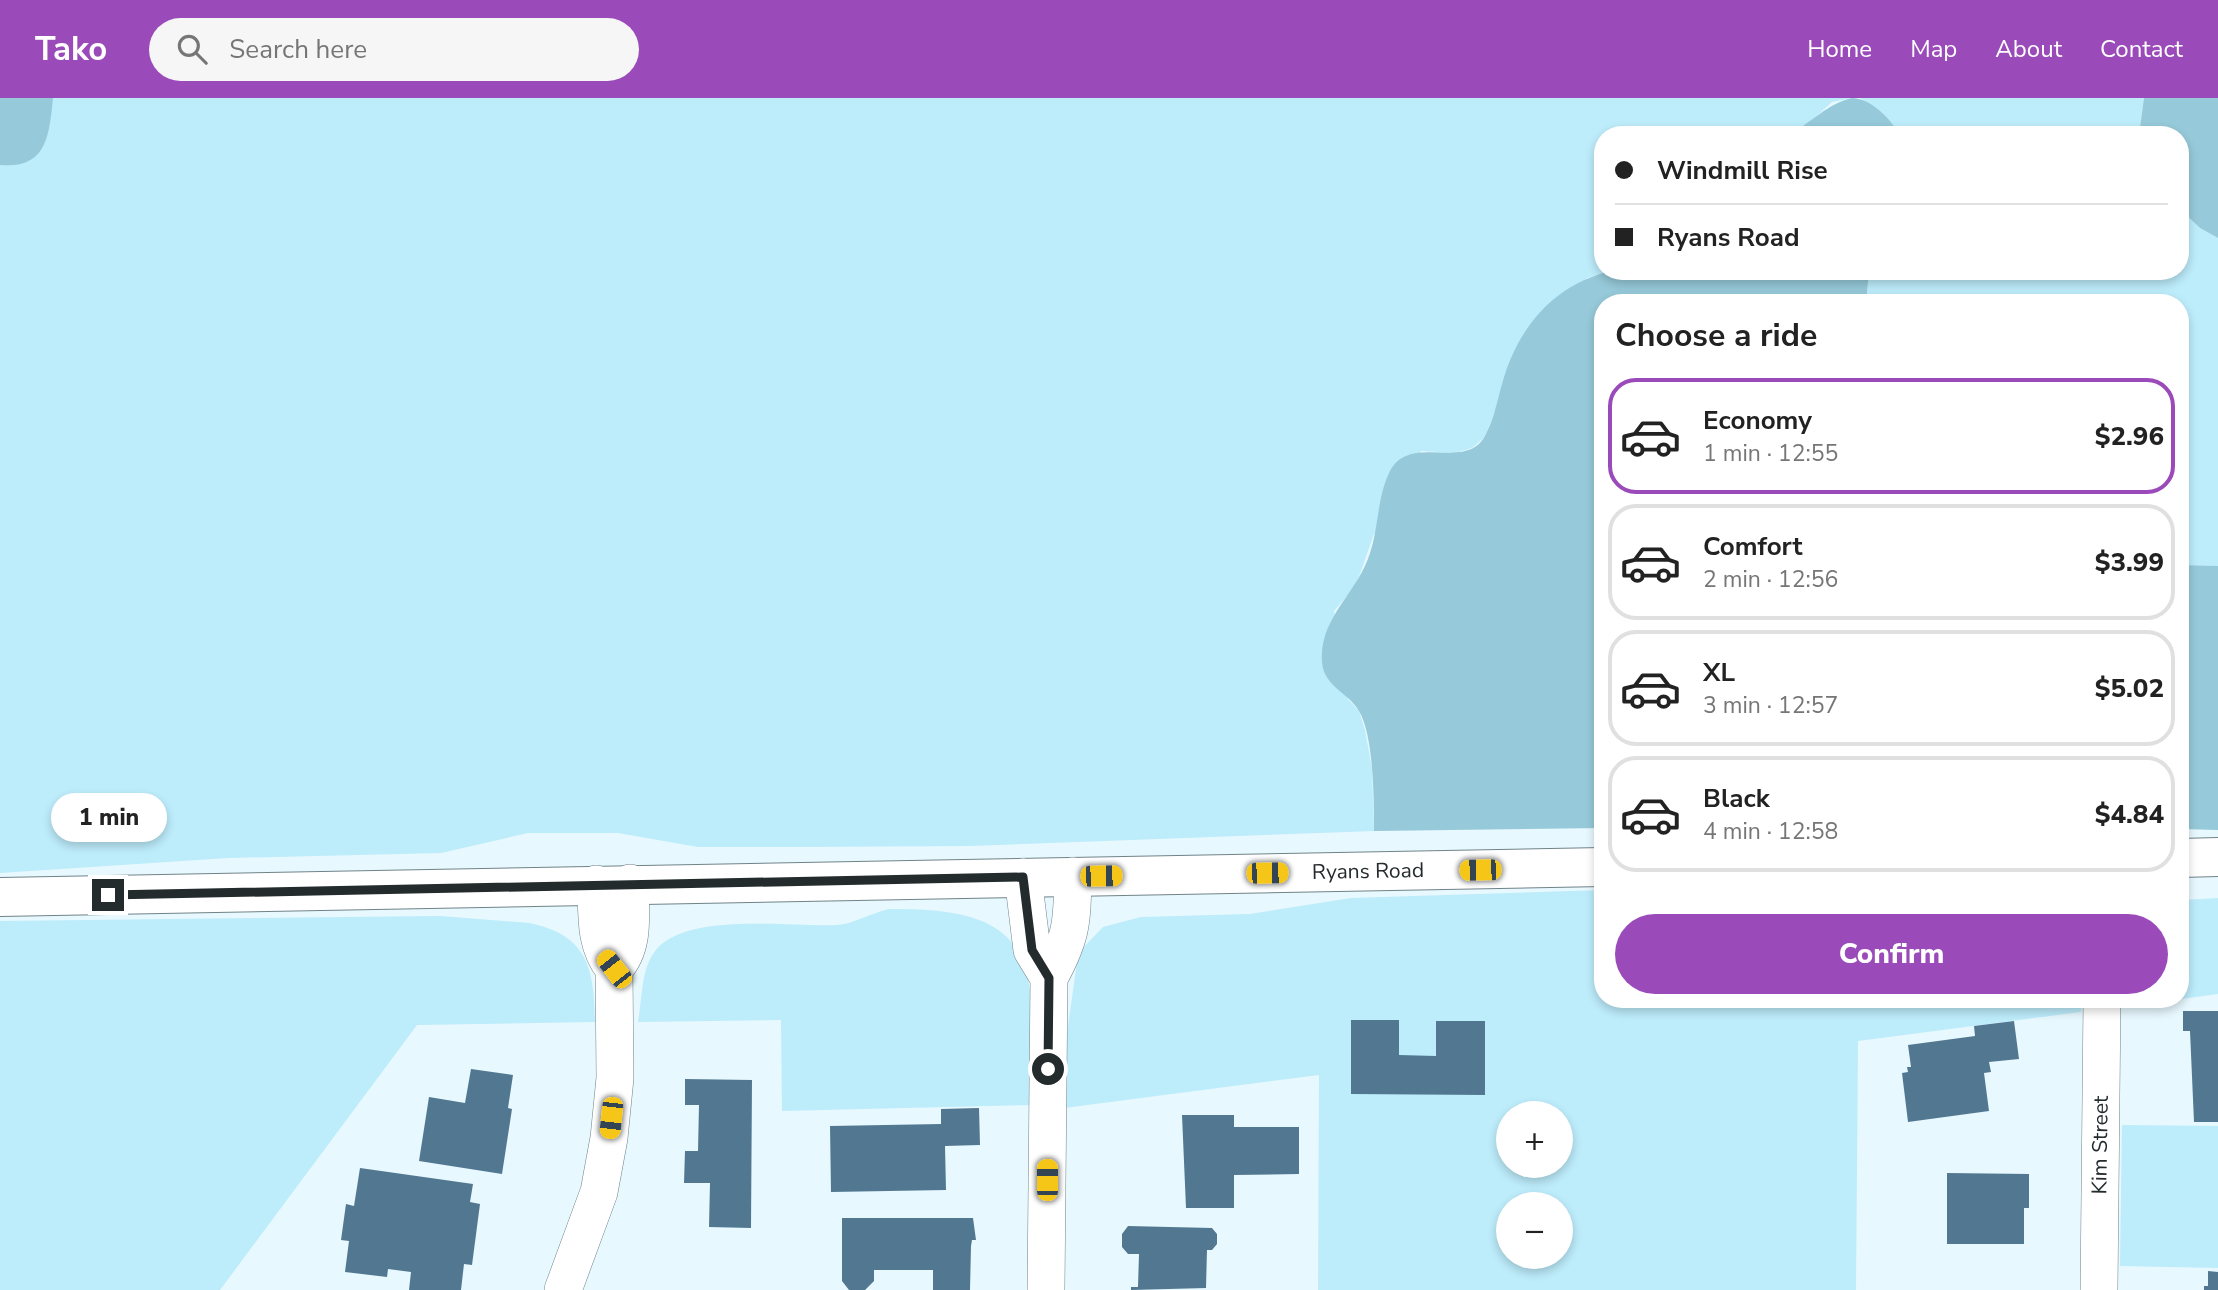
<!DOCTYPE html>
<meta charset="utf-8">
<style>
:root{--surface:#fff;--page:#f6f6f6;--text:#222;--muted:#767676;--line:#e0e0e0;--accent:#9a4ab9}
body{margin:0;font-family:"Nunito Sans",sans-serif;background:var(--page);color:var(--text);height:100vh;display:flex;flex-direction:column;font-size:26px;white-space:nowrap}
*{box-sizing:border-box;margin:0}
p{font-size:23px;color:var(--muted)}
.icon{flex:none;width:38px;height:38px;fill:none;stroke:currentColor;stroke-width:2;stroke-linecap:round;stroke-linejoin:round}
.map{position:relative;flex:1;overflow:hidden}
.drawer{position:absolute;left:1594px;top:196px;width:595px;height:714px;display:flex;flex-direction:column;background:var(--surface);border-radius:28px;box-shadow:0 4px 10px #0003}
.drawer>*{flex:none}
.hud{position:absolute;left:1594px;top:28px;width:595px;height:154px;border-radius:28px;box-shadow:0 4px 10px #0003;display:grid;align-content:center;height:154px;padding:0 21px;background:var(--surface)}
.fabs{position:absolute;left:1496px;top:1003px;display:grid;gap:14px}
.fabs a{display:grid;place-items:center;width:77px;height:77px;border-radius:50%;background:var(--surface);box-shadow:0 4px 10px #0003;font-size:35px}
.end{position:absolute;width:32px;height:32px;margin:-16px;border:9px solid #232b2d;background:#fff;box-shadow:0 0 0 4px #fff}
.from{border-radius:50%}
.bubble{position:absolute;height:49px;border-radius:24px;background:var(--surface);box-shadow:0 4px 10px #0003;font-size:23px;font-weight:800;line-height:49px;text-align:center}
.car{position:absolute;width:21px;height:42px;margin:-21px -10px;border-radius:9px;box-shadow:0 0 5px 2px #0007;background:linear-gradient(#f5c518 24%,#345 0 40%,#f5c518 0 76%,#345 0 86%,#f5c518 0)}
.hud b{display:flex;align-items:center;gap:24px;height:66px;font-size:26px}
.hud b+b{border-top:2px solid var(--line)}
.hud i{width:18px;height:18px;background:var(--text)}
ul{padding:0;list-style:none}
li{display:flex;align-items:center;gap:21px;height:116px;margin:0 14px 10px;padding:0 7px;border:4px solid var(--line);border-radius:28px}
li div{flex:1}
li b{display:block;font-size:26px}
li em{font-style:normal;font-weight:800}
li.active{border-color:var(--accent)}
li>.icon{width:63px;height:63px;stroke-width:1.5}
h2{padding:0 21px;font-size:32px;line-height:84px}
.button{display:flex;gap:14px;margin-top:auto;padding:14px 21px}
.button a{flex:1;height:80px;border-radius:42px;background:var(--accent);color:#fff;font-size:28px;font-weight:800;line-height:80px;text-align:center}
header{display:flex;align-items:center;gap:42px;box-sizing:border-box;height:98px;padding:0 35px;background:var(--accent);color:#fff}
header strong{font-size:33px}
nav{display:flex;gap:38px;margin-inline-start:auto;font-size:24px}
.search{width:490px;height:63px;background:var(--page);display:flex;align-items:center;gap:18px;box-sizing:border-box;padding:0 24px;border-radius:38px;color:var(--muted);font-size:26px}
.map>svg:first-child{display:block}
.green{fill:#bdecfb;fill-rule:evenodd}
.forest{fill:#96c9d9}
.building{fill:#527891}
.lines{fill:none;stroke-linecap:round;stroke-linejoin:round}
.minor-casing{stroke:#708389;stroke-width:38}
.primary-casing{stroke:#708389;stroke-width:40}
.minor{stroke:#fff;stroke-width:37}
.primary{stroke:#fff;stroke-width:38}
.route{stroke:#232b2d;stroke-width:9}
.labels{text-anchor:middle;stroke-width:5;stroke-linejoin:round;paint-order:stroke}
.street-label{font-size:21px;fill:#232b2d;stroke:#fff}
</style>
<header>
<strong>Tako</strong>
<div class="search"><svg class="icon" aria-label="search" viewBox="0 0 24 24"><circle cx="10" cy="10" r="6"/><path d="M15 15l6 6"/></svg>Search here</div>
<nav><a>Home</a><a>Map</a><a>About</a><a>Contact</a></nav>
</header>
<div class="map">
<svg width="2218" height="1192" viewBox="0 0 2218 1192">
<rect width="100%" height="100%" fill="#e7f8fe"/>
<path class="green" d="M 0,0 L 1852,0 L 1832,4 L 1808,26 L 1789,37 L 1718,34 L 1705,37 L 1603,37 L 1603,173 L 1610,173 L 1587,180 L 1495,312 L 1485,339 L 1472,350 L 1455,355 L 1421,353 L 1374,436 L 1356,487 L 1334,513 L 1348,601 L 1359,613 L 1365,632 L 1372,671 L 1374,733 L 969,748 L 802,749 L 698,749 L 618,735 L 528,735 L 441,755 L 228,760 L 0,775 Z
M 1860,0 L 2144,0 L 2139,37 L 1899,37 L 1883,15 Z
M 2181,112 L 2200,130 L 2218,140 L 2218,468 L 2181,467 L 2180,205 L 1866,205 L 1869,173 L 2180,173 Z
M 1603,792 L 1603,901 L 2082,901 L 2081,914 L 1858,943 L 1856,1192 L 1318,1192 L 1319,977 L 1064,1010 L 1064,957 L 1077,864 L 1083,850 L 1103,829 L 1141,819 L 1250,816 L 1351,800 ZM 1508,1015 L 1561,1015 L 1561,1068 L 1508,1068 ZM 1508,1106 L 1561,1106 L 1561,1158 L 1508,1158 Z
M 2218,800 L 2218,896 L 2181,901 L 2181,802 Z
M 889,811 C 1052,808 1032,879 1030,1007 L 782,1013 L 781,922 L 638,924 C 642,903 641,874 653,856 C 681,812 791,830 838,827 C 856,825 871,815 889,811 Z
M 440,818 L 529,825 C 589,837 594,872 595,924 L 417,927 L 220,1192 L 0,1192 L 0,823 Z
M 2122,1027 L 2218,1028 L 2218,1170 L 2120,1168 Z"/>
<path class="forest" d="M 0,0 L 53,0 C 49,38 47,71 0,67 Z
M 1852,0 C 1870,0 1892,21 1899,37 L 1789,37 C 1812,24 1827,6 1852,0 Z
M 2144,0 L 2218,0 L 2218,140 L 2200,130 L 2181,112 L 2180,37 L 2139,37 Z
M 1610,173 L 1869,173 L 1866,205 L 1603,205 L 1603,730 L 1374,733 C 1374,703 1374,638 1359,613 C 1348,594 1324,589 1322,564 C 1319,519 1358,495 1370,455 C 1379,428 1377,399 1390,373 C 1411,334 1468,375 1486,336 C 1498,312 1500,284 1511,260 C 1530,216 1563,185 1610,173 Z
M 2181,467 L 2218,468 L 2218,732 L 2181,731 Z"/>
<path class="building" d="M 2183,913 L 2218,913 L 2218,1024 L 2194,1024 L 2190,933 L 2183,933 Z
M 1351,922 L 1399,922 L 1399,957 L 1436,958 L 1436,923 L 1485,923 L 1485,997 L 1351,996 Z
M 2014,923 L 2019,961 L 1989,964 L 1991,974 L 1984,975 L 1989,1013 L 1908,1024 L 1902,975 L 1908,974 L 1907,969 L 1911,969 L 1908,947 L 1975,938 L 1974,928 Z
M 471,971 L 513,977 L 508,1010 L 512,1011 L 502,1076 L 419,1063 L 429,999 L 465,1005 Z
M 685,981 L 752,982 L 751,1130 L 709,1129 L 710,1085 L 684,1085 L 685,1053 L 698,1053 L 699,1007 L 685,1007 Z
M 979,1010 L 980,1047 L 945,1048 L 946,1092 L 831,1094 L 830,1028 L 941,1026 L 941,1011 Z
M 1182,1017 L 1234,1017 L 1234,1029 L 1299,1029 L 1299,1076 L 1234,1077 L 1234,1110 L 1186,1110 Z
M 360,1070 L 473,1086 L 470,1104 L 480,1106 L 472,1167 L 464,1166 L 461,1192 L 409,1192 L 411,1174 L 388,1171 L 387,1179 L 345,1174 L 349,1143 L 341,1142 L 346,1106 L 354,1108 Z
M 1947,1075 L 2029,1076 L 2029,1110 L 2024,1110 L 2024,1146 L 1947,1146 Z
M 842,1120 L 973,1120 L 976,1142 L 972,1142 L 971,1148 L 970,1192 L 933,1192 L 933,1172 L 874,1172 L 874,1183 L 865,1192 L 849,1192 L 842,1183 Z
M 1128,1128 L 1212,1130 L 1217,1136 L 1217,1146 L 1212,1152 L 1207,1152 L 1206,1190 L 1131,1192 L 1131,1189 L 1138,1189 L 1139,1156 L 1128,1156 L 1122,1149 L 1122,1136 Z
M 2208,1173 L 2218,1174 L 2218,1192 L 2204,1192 L 2204,1188 L 2208,1188 Z"/>
<g class="lines">
<defs>
<path id="minor" d="M 1023,779 L 1032,852 L 1049,880
M 614,871 C 636,848 630,815 630,785
M 563,1192 L 599,1094 L 609,1040 L 615,980 L 614,871 C 594,846 597,817 596,786
M 1046,1192 L 1049,880 C 1072,838 1072,825 1073,778
M 2099,1192 L 2102,901"/>
<path id="primary" d="M 2180,760 L 2218,759
M 0,799 L 1603,769"/>
</defs>
<use href="#minor" class="minor-casing"/>
<use href="#primary" class="primary-casing"/>
<use href="#minor" class="minor"/>
<use href="#primary" class="primary"/>
</g>
<g class="lines">
<path class="route" d="M 108,797 L 1023,779 L 1032,852 L 1049,880 L 1048,971"/>
</g>
<g class="labels">
<g class="street-label">
<text transform="translate(1368 773) rotate(-1)" y="7">Ryans Road</text>
<text transform="translate(2100 1047) rotate(-89)" y="7">Kim Street</text>
</g>
</g>
</svg>
<div class="fabs">
<a>+</a>
<a>−</a>
</div>
<i class="end from" style="left:1048px;top:971px"></i>
<i class="end" style="left:108px;top:797px"></i>
<div class="bubble" style="left:51px;top:695px;width:116px">1 min</div>
<i class="car" style="left:1480px;top:772px;rotate:269deg"></i>
<i class="car" style="left:1267px;top:775px;rotate:89deg"></i>
<i class="car" style="left:1101px;top:778px;rotate:89deg"></i>
<i class="car" style="left:614px;top:871px;rotate:322deg"></i>
<i class="car" style="left:611px;top:1020px;rotate:186deg"></i>
<i class="car" style="left:1047px;top:1082px;rotate:0deg"></i>
<div class="hud">
<b><i class="from"></i>Windmill Rise</b>
<b><i></i>Ryans Road</b>
</div>
<section class="drawer">
<h2>Choose a ride</h2>
<ul>
<li class="active"><svg class="icon" aria-label="car" viewBox="0 0 24 24"><path d="M5 17H2v-5l4-1 3-4h7l3 4 3 1v5h-3M9 17h6M6 11h13"/><circle cx="7" cy="17" r="2"/><circle cx="17" cy="17" r="2"/></svg><div><b>Economy</b><p>1 min · 12:55</p></div><em>$2.96</em></li>
<li><svg class="icon" aria-label="car" viewBox="0 0 24 24"><path d="M5 17H2v-5l4-1 3-4h7l3 4 3 1v5h-3M9 17h6M6 11h13"/><circle cx="7" cy="17" r="2"/><circle cx="17" cy="17" r="2"/></svg><div><b>Comfort</b><p>2 min · 12:56</p></div><em>$3.99</em></li>
<li><svg class="icon" aria-label="car" viewBox="0 0 24 24"><path d="M5 17H2v-5l4-1 3-4h7l3 4 3 1v5h-3M9 17h6M6 11h13"/><circle cx="7" cy="17" r="2"/><circle cx="17" cy="17" r="2"/></svg><div><b>XL</b><p>3 min · 12:57</p></div><em>$5.02</em></li>
<li><svg class="icon" aria-label="car" viewBox="0 0 24 24"><path d="M5 17H2v-5l4-1 3-4h7l3 4 3 1v5h-3M9 17h6M6 11h13"/><circle cx="7" cy="17" r="2"/><circle cx="17" cy="17" r="2"/></svg><div><b>Black</b><p>4 min · 12:58</p></div><em>$4.84</em></li>
</ul>
<div class="button"><a>Confirm</a></div>
</section>
</div>
